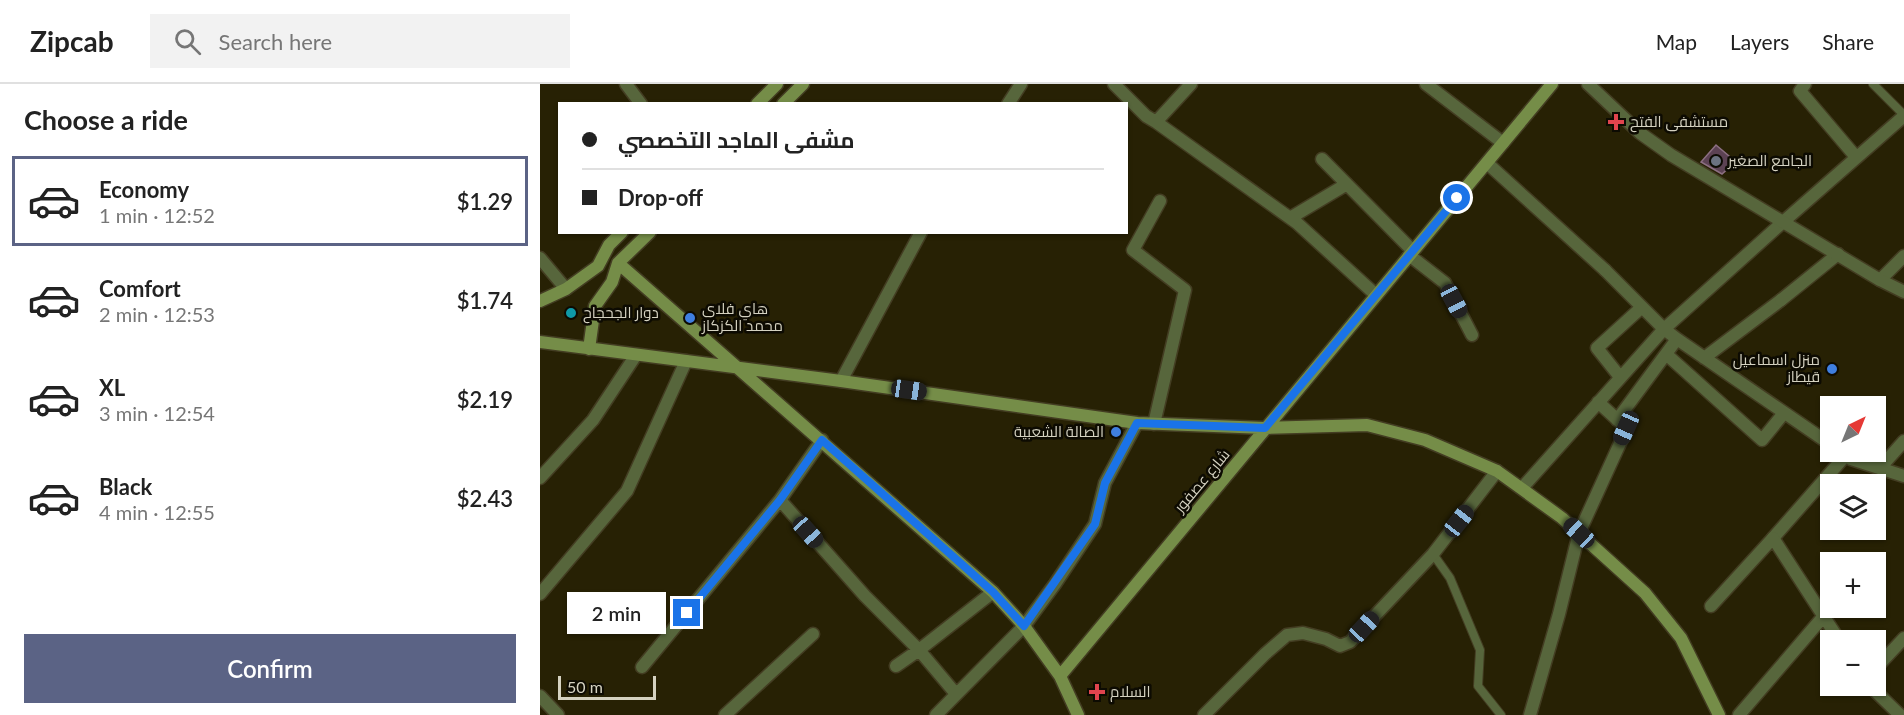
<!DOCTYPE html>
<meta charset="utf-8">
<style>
:root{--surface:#fff;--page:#f2f2f2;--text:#222;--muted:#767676;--line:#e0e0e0;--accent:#5b6385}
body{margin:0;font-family:Lato,Cairo,sans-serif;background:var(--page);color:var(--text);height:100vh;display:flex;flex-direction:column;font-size:22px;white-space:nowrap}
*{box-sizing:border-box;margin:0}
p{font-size:20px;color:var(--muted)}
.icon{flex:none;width:33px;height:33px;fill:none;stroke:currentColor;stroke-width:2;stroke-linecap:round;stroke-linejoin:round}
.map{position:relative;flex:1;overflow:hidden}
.panel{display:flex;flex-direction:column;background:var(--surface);width:540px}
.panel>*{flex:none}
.guide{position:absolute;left:18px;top:18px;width:570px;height:132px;border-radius:0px;box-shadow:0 2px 4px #0004;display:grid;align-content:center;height:132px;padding:0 24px;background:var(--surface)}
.needle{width:39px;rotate:43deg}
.controls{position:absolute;left:1280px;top:312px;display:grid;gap:12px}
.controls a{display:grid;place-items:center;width:66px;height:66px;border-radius:0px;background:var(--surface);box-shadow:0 2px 4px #0004;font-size:30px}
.scale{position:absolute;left:18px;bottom:15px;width:98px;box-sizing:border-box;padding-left:6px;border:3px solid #d5d2c1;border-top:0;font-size:16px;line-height:21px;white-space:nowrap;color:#d5d2c1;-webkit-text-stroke:4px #0d0b02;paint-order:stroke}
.end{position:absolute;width:27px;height:27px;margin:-14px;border:8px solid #1a73e8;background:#fff;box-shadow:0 0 0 3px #fff}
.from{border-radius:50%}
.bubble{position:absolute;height:42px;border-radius:0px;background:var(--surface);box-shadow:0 2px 4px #0004;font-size:20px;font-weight:600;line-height:42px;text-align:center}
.car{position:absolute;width:18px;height:36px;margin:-18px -9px;border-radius:8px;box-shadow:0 0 4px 2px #0007;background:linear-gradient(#222 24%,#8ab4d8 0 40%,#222 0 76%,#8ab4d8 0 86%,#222 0)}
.guide b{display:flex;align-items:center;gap:21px;height:57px;font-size:22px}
.guide b+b{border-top:2px solid var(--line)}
.guide i{width:15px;height:15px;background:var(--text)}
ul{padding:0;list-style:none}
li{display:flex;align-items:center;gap:18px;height:90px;margin:0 12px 9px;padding:0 12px;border:3px solid transparent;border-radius:0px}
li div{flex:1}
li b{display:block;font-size:22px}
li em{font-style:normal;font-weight:600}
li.selected{border-color:var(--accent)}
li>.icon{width:54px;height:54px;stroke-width:1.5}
h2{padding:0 24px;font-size:27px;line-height:72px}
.action{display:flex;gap:12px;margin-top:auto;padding:12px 24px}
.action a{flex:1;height:69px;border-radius:0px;background:var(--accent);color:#fff;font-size:24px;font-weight:600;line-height:69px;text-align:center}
header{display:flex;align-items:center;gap:36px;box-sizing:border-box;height:84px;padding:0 30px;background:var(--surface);border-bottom:2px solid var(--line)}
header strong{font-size:28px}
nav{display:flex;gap:33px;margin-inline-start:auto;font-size:21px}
.search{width:420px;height:54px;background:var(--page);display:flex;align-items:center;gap:15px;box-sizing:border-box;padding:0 21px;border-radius:0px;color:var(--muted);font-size:22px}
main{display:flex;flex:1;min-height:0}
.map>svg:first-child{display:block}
.building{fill:#5c4253;stroke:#8c6f82;stroke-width:1.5}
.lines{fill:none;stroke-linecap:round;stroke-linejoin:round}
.service-casing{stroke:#433d22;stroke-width:10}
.pedestrian-casing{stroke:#433d22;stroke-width:15}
.minor-casing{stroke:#433d22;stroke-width:15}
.tertiary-casing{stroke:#433d22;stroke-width:15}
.secondary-casing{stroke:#433d22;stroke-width:15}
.service{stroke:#57663c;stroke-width:8}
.pedestrian{stroke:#57663c;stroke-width:12}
.minor{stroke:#57663c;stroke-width:12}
.tertiary{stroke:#57663c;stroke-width:12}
.secondary{stroke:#758d48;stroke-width:12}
.route{stroke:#1a73e8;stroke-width:8}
.health-dot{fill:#e0444e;stroke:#0d0b02;stroke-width:2}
.worship-dot{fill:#6b7280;stroke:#0d0b02;stroke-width:2}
.culture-dot{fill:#0f9aa8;stroke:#0d0b02;stroke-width:2}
.shop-dot{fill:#3f7fe0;stroke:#0d0b02;stroke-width:2}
.labels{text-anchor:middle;stroke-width:5;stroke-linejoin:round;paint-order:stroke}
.poi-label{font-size:15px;fill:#d5d2c1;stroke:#0d0b02;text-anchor:start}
.street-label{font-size:15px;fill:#d5d2c1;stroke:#0d0b02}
</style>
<header>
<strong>Zipcab</strong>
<div class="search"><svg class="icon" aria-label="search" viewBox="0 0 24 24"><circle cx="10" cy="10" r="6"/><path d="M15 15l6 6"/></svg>Search here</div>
<nav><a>Map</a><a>Layers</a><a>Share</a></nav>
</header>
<main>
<section class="panel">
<h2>Choose a ride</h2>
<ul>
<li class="selected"><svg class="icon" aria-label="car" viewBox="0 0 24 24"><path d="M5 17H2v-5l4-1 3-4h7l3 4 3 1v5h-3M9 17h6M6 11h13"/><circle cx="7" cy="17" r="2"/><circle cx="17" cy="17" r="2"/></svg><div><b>Economy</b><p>1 min · 12:52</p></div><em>$1.29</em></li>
<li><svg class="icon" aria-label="car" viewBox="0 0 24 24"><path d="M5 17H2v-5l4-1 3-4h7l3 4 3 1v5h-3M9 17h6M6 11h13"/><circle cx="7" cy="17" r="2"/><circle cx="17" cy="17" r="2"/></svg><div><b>Comfort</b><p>2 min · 12:53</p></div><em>$1.74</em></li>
<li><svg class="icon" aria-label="car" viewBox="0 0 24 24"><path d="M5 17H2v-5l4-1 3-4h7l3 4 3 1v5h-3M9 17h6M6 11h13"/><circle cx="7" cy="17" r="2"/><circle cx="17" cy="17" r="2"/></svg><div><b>XL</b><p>3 min · 12:54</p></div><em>$2.19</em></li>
<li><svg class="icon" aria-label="car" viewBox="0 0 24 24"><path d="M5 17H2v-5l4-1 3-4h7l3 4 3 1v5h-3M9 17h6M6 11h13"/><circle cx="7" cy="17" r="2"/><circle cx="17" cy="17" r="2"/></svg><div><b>Black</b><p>4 min · 12:55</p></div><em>$2.43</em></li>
</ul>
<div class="action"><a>Confirm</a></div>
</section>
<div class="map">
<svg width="1364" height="631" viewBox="0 0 1364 631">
<rect width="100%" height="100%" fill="#272104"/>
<path class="building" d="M 1176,61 L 1189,72 L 1188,75 L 1193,80 L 1182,90 L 1161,78 Z"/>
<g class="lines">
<defs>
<path id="service" d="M 1333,0 L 1364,31
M 893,470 L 910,494 L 940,566 L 938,602 L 961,631"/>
<path id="pedestrian" d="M 1065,186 L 1124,245 L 1137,255 L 1290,360
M 1126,270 L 1222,356 L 1244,329
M 1164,274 L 1241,216
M 1080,293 L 1057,264 L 1102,223
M 1058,318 L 1082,340
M 1077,336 L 1137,255
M 1301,368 L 1311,375 L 1364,392
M 1340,384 L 1364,357
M 982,404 L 1124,245 L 1243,138
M 1233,454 L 1306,371"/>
<path id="minor" d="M 86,0 L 101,20
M 574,0 L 606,32 L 616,38 L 651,0
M 886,0 L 963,59
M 1265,0 L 1260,7 L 1316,73
M 468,20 L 481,0
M 616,38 L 757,139 L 836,211
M 782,75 L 873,167
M 947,79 L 1065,186
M 750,134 L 807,100
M 1243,138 L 1364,32
M 869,171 L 905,199 L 932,251
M 0,174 L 26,205
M 1340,196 L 1364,172
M 1241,216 L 1298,170
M 301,297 L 381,148
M 614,340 L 645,206 L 593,166 L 620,117
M 0,394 L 53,336 L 96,271
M 240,416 L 325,512 L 379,566 L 416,610
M 0,510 L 87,407 L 146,277
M 1171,522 L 1233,454 L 1299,556
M 356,582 L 379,566 L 453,508
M 102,583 L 240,416 L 282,356
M 1335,585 L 1364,554
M 1330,602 L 1360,631
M 0,612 L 18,631
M 185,631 L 273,550
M 396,631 L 484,542 L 515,500 L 555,440 L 565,399 L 597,339
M 664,631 L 725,570 L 747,551 L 763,549 L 786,555 L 800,562 L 810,558 L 893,470 L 957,387
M 990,631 L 1019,530 L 1039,449 L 1087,344
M 1199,631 L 1283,533"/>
<path id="tertiary" d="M 1048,0 L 1100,49 L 1131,71 L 1340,196 L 1364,208"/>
<path id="secondary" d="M 217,20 L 237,0
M 243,20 L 263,0
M 78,179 L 453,508 L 484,542 L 520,592 L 538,631
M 0,217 L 26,205 L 58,182 L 69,161 L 82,148
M 0,258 L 301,297 L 597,339 L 725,344 L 827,341 L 885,356 L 957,387 L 1022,434 L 1105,509 L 1141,554 L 1179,631
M 49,265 L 55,222 L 72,198 L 78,179 L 110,148
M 520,592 L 1012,0"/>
</defs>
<use href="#service" class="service-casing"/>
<use href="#pedestrian" class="pedestrian-casing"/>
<use href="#minor" class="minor-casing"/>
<use href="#tertiary" class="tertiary-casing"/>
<use href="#secondary" class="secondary-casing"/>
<use href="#service" class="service"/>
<use href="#pedestrian" class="pedestrian"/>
<use href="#minor" class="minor"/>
<use href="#tertiary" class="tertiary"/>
<use href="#secondary" class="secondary"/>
</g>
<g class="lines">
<path class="route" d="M 147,529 L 240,416 L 282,356 L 453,508 L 484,542 L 555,440 L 565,399 L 597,339 L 725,344 L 917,114"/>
</g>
<g class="health-dot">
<path d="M1073 29h6v6h6v6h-6v6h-6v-6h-6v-6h6z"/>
<path d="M554 599h6v6h6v6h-6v6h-6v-6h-6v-6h6z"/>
</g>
<circle class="worship-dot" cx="1176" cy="77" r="6"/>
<circle class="culture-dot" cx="31" cy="229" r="6"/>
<g class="shop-dot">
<circle cx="150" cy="234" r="6"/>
<circle cx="1292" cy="285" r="6"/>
<circle cx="576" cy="348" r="6"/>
</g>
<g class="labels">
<g class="poi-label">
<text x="1090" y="43">مستشفى الفتح</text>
<text x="1188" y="82">الجامع الصغير</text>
<text x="162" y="230">هاي فلاي<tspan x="162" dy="17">محمد الكزكاز</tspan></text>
<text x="43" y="234">دوار الجحجاح</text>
<text x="1280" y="281" text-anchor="end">منزل اسماعيل<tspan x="1280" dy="17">قيطاز</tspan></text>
<text x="564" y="353" text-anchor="end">الصالة الشعبية</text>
<text x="570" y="613">السلام</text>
</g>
<g class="street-label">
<text transform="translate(662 397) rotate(-50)" y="5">شارع عصفور</text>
</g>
</g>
</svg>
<div class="controls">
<a><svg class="needle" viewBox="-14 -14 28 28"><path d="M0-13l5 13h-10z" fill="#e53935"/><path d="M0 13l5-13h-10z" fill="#767676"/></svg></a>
<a><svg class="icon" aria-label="layers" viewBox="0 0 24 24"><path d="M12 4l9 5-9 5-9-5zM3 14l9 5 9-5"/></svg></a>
<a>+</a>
<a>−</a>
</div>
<div class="scale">50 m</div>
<i class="end from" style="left:917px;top:114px"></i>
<i class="end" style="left:147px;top:529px"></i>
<div class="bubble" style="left:27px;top:508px;width:99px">2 min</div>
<i class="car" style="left:914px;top:217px;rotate:152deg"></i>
<i class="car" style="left:369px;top:306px;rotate:98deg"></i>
<i class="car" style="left:1086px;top:344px;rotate:204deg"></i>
<i class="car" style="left:919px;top:437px;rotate:38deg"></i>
<i class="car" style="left:268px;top:448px;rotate:138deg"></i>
<i class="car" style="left:1039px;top:449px;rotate:313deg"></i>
<i class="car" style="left:824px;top:543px;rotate:43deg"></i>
<div class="guide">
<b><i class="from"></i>مشفى الماجد التخصصي</b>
<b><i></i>Drop-off</b>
</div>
</div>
</main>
